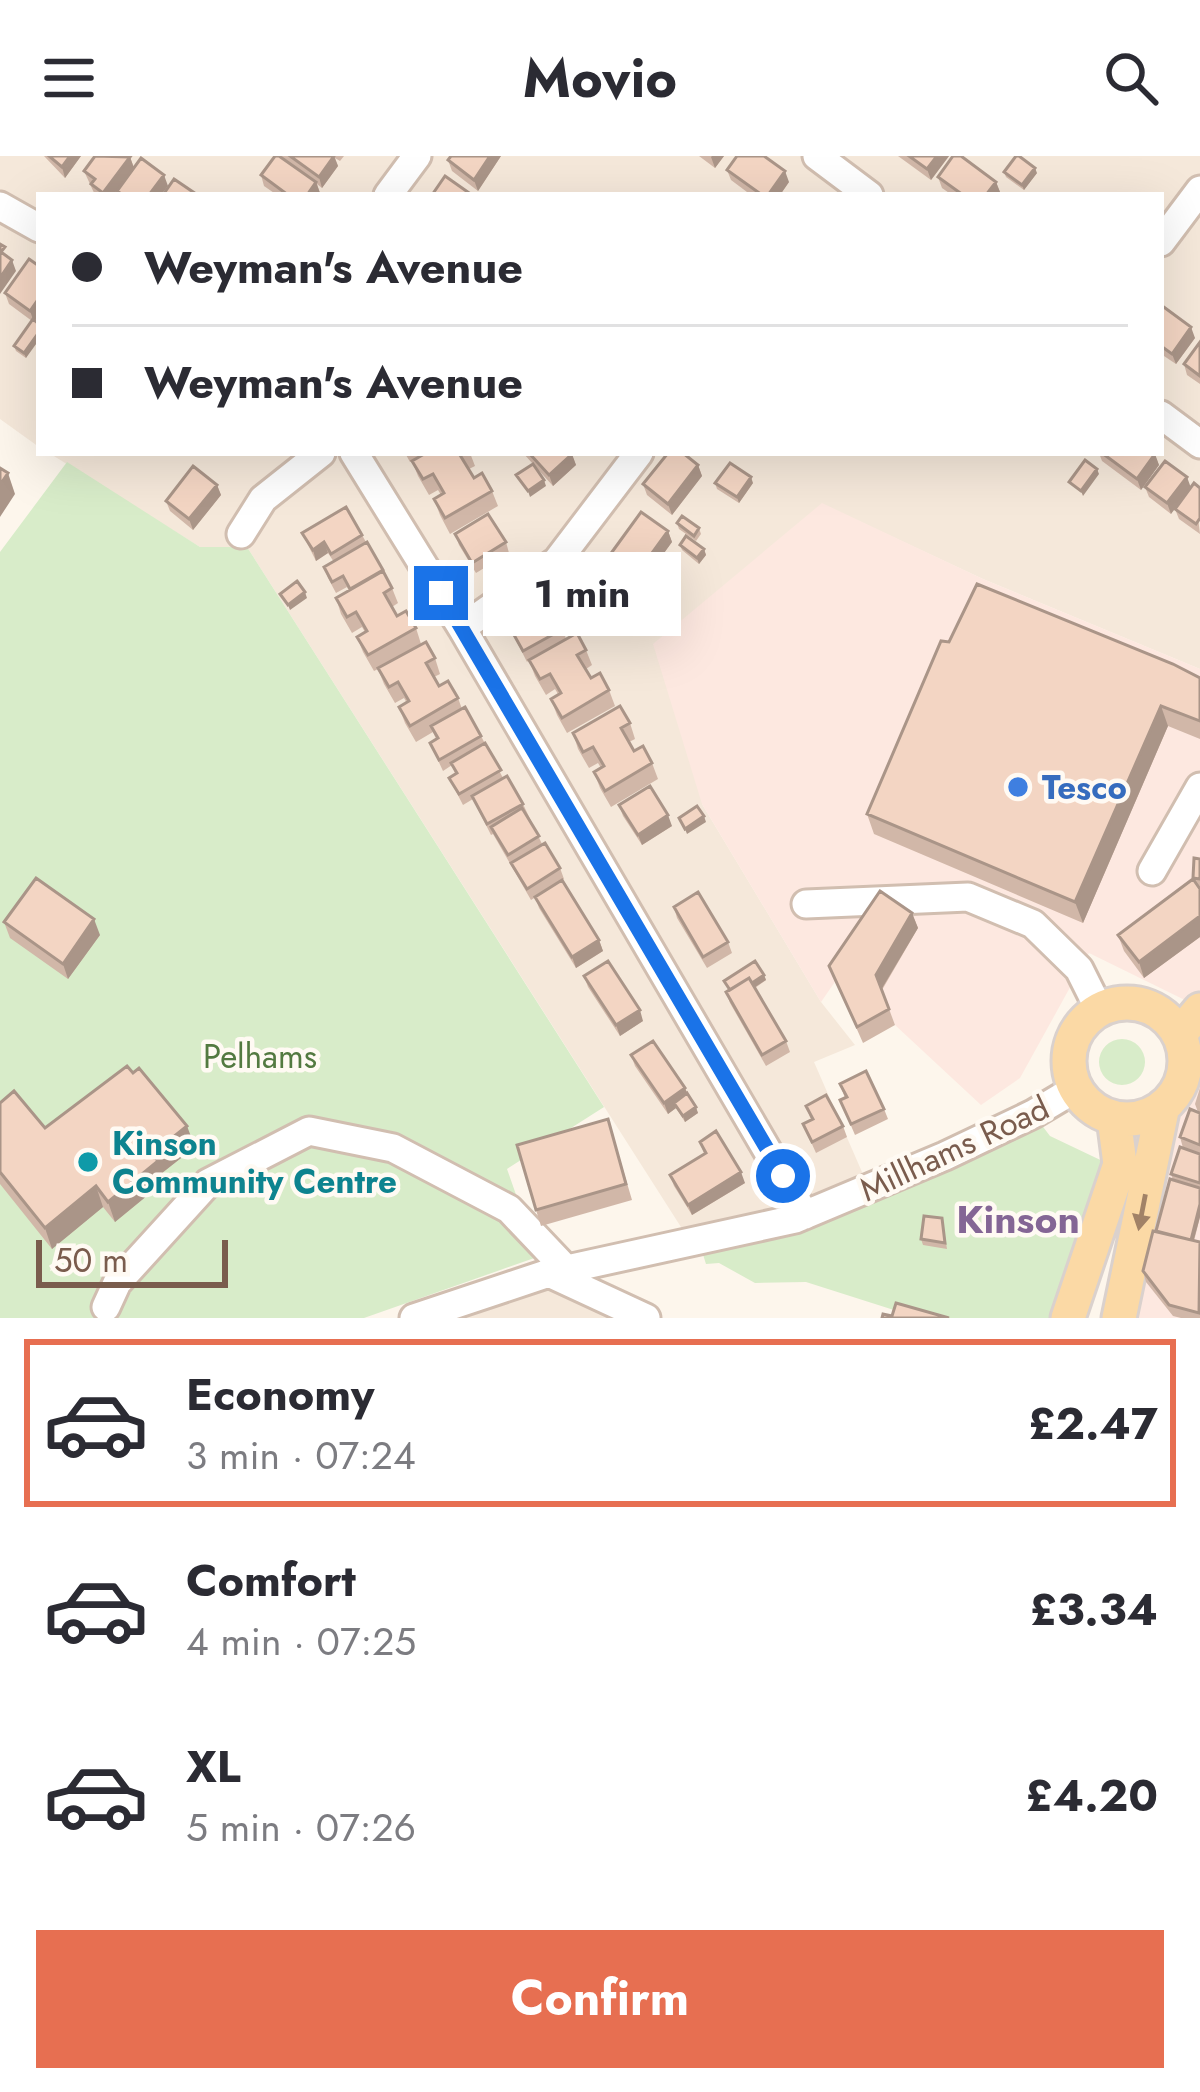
<!DOCTYPE html>
<meta charset="utf-8">
<style>
:root{--surface:#fff;--page:#f7f7f7;--text:#2b2b33;--muted:#7c7c81;--line:#e1e1e2;--accent:#e76f51}
body{margin:0;font-family:Jost,sans-serif;background:var(--page);color:var(--text);height:100vh;display:flex;flex-direction:column;font-size:45px;white-space:nowrap}
*{box-sizing:border-box;margin:0}
p{font-size:39px;color:var(--muted)}
.icon{flex:none;width:66px;height:66px;fill:none;stroke:currentColor;stroke-width:2;stroke-linecap:round;stroke-linejoin:round}
.map{position:relative;height:1162px;overflow:hidden}
.panel{display:flex;flex-direction:column;background:var(--surface);flex:1}
.panel>*{flex:none}
.hud{position:absolute;left:36px;top:36px;width:1128px;height:264px;border-radius:0px;box-shadow:0 12px 48px #0002;display:grid;align-content:center;height:264px;padding:0 36px;background:var(--surface)}
.scale{position:absolute;left:36px;bottom:30px;width:192px;box-sizing:border-box;padding-left:12px;border:6px solid #7a5c4d;border-top:0;font-size:33px;line-height:42px;white-space:nowrap;color:#7a5c4d;-webkit-text-stroke:9px #fffaf3;paint-order:stroke}
.end{position:absolute;width:54px;height:54px;margin:-27px;border:15px solid #1a73e8;background:#fff;box-shadow:0 0 0 6px #fff}
.from{border-radius:50%}
.bubble{position:absolute;height:84px;border-radius:0px;background:var(--surface);box-shadow:0 12px 48px #0002;font-size:39px;font-weight:700;line-height:84px;text-align:center}
.hud b{display:flex;align-items:center;gap:42px;height:114px;font-size:45px}
.hud b+b{border-top:3px solid var(--line)}
.hud i{width:30px;height:30px;background:var(--text)}
ul{padding:21px 0 0;list-style:none}
li{display:flex;align-items:center;gap:36px;height:168px;margin:0 24px 18px;padding:0 12px;border:6px solid transparent;border-radius:0px}
li div{flex:1}
li b{display:block;font-size:45px}
li em{font-style:normal;font-weight:700}
li.active{border-color:var(--accent)}
li>.icon{width:108px;height:108px;stroke-width:1.5}
.primary-button{display:flex;gap:24px;margin-top:auto;padding:24px 36px}
.primary-button a{flex:1;height:138px;border-radius:0px;background:var(--accent);color:#fff;font-size:48px;font-weight:700;line-height:138px;text-align:center}
header{display:flex;justify-content:space-between;align-items:center;height:156px;padding:0 36px;background:var(--surface);font-size:54px;font-weight:700}
.map>svg:first-child{display:block}
.residential{fill:#f5e8da}
.commercial{fill:#fde8e0}
.green{fill:#d8ecc9}
.lines{fill:none;stroke-linecap:round;stroke-linejoin:round}
.minor-casing{stroke:#d1beb0;stroke-width:33}
.major-casing{stroke:#dad1cd;stroke-width:39}
.minor{stroke:#fff;stroke-width:27}
.major{stroke:#fbd9a5;stroke-width:33}
.wall{fill:#d1b7a8}
.shaded-wall{fill:#aa9588}
.building{fill:#f3d5c3;stroke:#aa9588;stroke-width:3}
.oneway{fill:#a18267}
.route{stroke:#1a73e8;stroke-width:15}
.shop-dot{fill:#3f7fe0;stroke:#fffaf3;stroke-width:4.5}
.culture-dot{fill:#0f9aa8;stroke:#fffaf3;stroke-width:4.5}
.labels{text-anchor:middle;stroke-width:9;stroke-linejoin:round;paint-order:stroke}
.shop-label{font-size:33px;font-weight:bold;fill:#366cbe;stroke:#fffaf3;text-anchor:start}
.park-label{font-size:33px;fill:#537a41;stroke:#fffaf3}
.culture-label{font-size:33px;font-weight:bold;fill:#0d838f;stroke:#fffaf3;text-anchor:start}
.street-label{font-size:33px;fill:#7a5c4d;stroke:#fffaf3}
.quarter-label{font-size:39px;font-weight:bold;fill:#846695;stroke:#fffaf3}
</style>
<header><svg class="icon" aria-label="menu" viewBox="0 0 24 24"><path d="M4 6h16M4 12h16M4 18h16"/></svg>Movio<svg class="icon" aria-label="search" viewBox="0 0 24 24"><circle cx="10" cy="10" r="6"/><path d="M15 15l6 6"/></svg></header>
<div class="map">
<svg width="1200" height="1162" viewBox="0 0 1200 1162">
<rect width="100%" height="100%" fill="#fdf6ec"/>
<path class="residential" d="M 0,0 L 1200,0 L 1200,513 L 983,423 L 822,348 L 702,648 L 821,846 L 855,889 L 814,906 L 869,1032 L 688,1082 L 247,391 L 200,391 L 49,297 L 1161,297 L 1161,39 L 39,39 L 39,291 L 0,263 Z
M 549,1117 L 646,1162 L 414,1162 Z"/>
<path class="commercial" d="M 822,347 L 983,423 L 1200,513 L 1200,844 L 1197,850 L 1089,797 L 1020,922 L 981,949 L 895,869 L 881,834 L 886,752 L 821,846 L 702,648 L 653,488 Z
M 1200,888 L 1200,1162 L 1126,1162 L 1176,934 Z"/>
<path class="green" d="M 67,306 L 200,391 L 247,391 L 604,951 L 507,1013 L 521,1053 L 560,1093 L 364,1162 L 0,1162 L 0,396 Z
M1099 906a23 23 0 1 1 46 0a23 23 0 1 1-46 0Z
M 1034,959 L 1050,980 L 1113,1010 L 1067,1162 L 919,1162 L 806,1126 L 755,1127 L 719,1107 L 706,1108 L 698,1083 L 796,1064 Z"/>
<g class="lines">
<defs>
<path id="minor" d="M 817,0 L 869,39
M 388,39 L 417,0
M 0,50 L 39,72
M 1161,86 L 1200,34
M 1161,259 L 1200,288
M 354,297 L 462,472 L 805,1059
M 241,378 L 263,343 L 321,297
M 462,472 L 557,405 L 639,297
M 1152,715 L 1200,631
M 806,748 L 968,741 L 1033,768 L 1079,813 L 1099,853
M 549,1117 L 646,1162
M 106,1151 L 117,1127 L 208,1027 L 309,975 L 393,992 L 509,1053 L 566,1113
M 414,1162 L 549,1117 L 795,1063 L 945,1000 L 1033,958 L 1075,933"/>
<path id="major" d="M1069 905a58 58 0 1 1 116 0a58 58 0 1 1-116 0Z
M 1179,879 L 1200,854
M 1068,1162 L 1120,1008 L 1114,962
M 1119,1162 L 1163,950"/>
</defs>
<use href="#minor" class="minor-casing"/>
<use href="#major" class="major-casing"/>
<use href="#minor" class="minor"/>
<use href="#major" class="major"/>
</g>
<path class="wall" d="M 44,0 L 81,0 L 65,22 Z
M 282,0 L 344,0 L 340,5 L 335,2 L 338,10 L 322,32 L 317,28 L 320,37 L 319,39 L 277,39 L 264,30 L 261,19 L 282,2 Z
M 501,0 L 478,35 L 452,15 L 448,4 Z
M 699,0 L 724,0 L 715,12 Z
M 898,0 L 949,0 L 931,24 Z
M 130,1 L 134,12 L 113,39 L 95,39 L 84,15 Z
M 727,14 L 789,26 L 780,39 L 751,39 L 731,24 Z
M 1004,16 L 1037,17 L 1024,34 L 1006,21 Z
M 938,21 L 996,26 L 1000,36 L 998,39 L 952,39 L 942,32 Z
M 29,103 L 35,164 L 26,202 L 16,195 L 14,190 L 32,165 L 9,148 L 5,137 Z
M 1161,149 L 1195,182 L 1176,208 L 1161,198 Z
M 1200,186 L 1200,228 L 1187,219 L 1184,208 Z
M 405,297 L 470,297 L 475,310 L 469,313 L 474,322 L 492,335 L 498,350 L 450,378 L 440,359 L 434,343 L 441,339 L 438,334 L 429,339 L 418,320 L 412,305 L 410,306 Z
M 523,297 L 571,297 L 576,309 L 553,330 Z
M 1099,297 L 1154,297 L 1159,309 L 1141,334 L 1102,305 Z
M 698,309 L 702,320 L 672,359 L 647,339 L 643,328 Z
M 1187,321 L 1171,358 L 1149,341 L 1145,331 Z
M 715,327 L 753,327 L 739,347 L 717,333 Z
M 1194,327 L 1200,378 L 1179,363 L 1175,353 Z
M 217,329 L 221,339 L 193,374 L 170,355 L 166,345 Z
M 677,367 L 699,372 L 701,378 L 696,385 L 679,373 Z
M 668,375 L 672,386 L 643,426 L 616,407 L 612,396 Z
M 302,377 L 362,379 L 392,432 L 398,447 L 392,451 L 397,460 L 416,472 L 421,488 L 435,502 L 440,518 L 434,521 L 439,530 L 458,542 L 462,553 L 481,580 L 503,622 L 523,648 L 542,688 L 560,712 L 564,723 L 562,724 L 599,784 L 603,795 L 576,812 L 539,752 L 535,741 L 555,729 L 531,744 L 493,678 L 491,679 L 473,643 L 463,649 L 449,622 L 455,618 L 452,609 L 443,615 L 430,587 L 436,583 L 433,576 L 416,586 L 405,567 L 399,551 L 407,547 L 404,542 L 395,547 L 384,528 L 378,513 L 374,515 L 363,496 L 357,481 L 365,476 L 362,471 L 352,477 L 341,458 L 336,442 L 349,435 L 347,431 L 336,437 L 328,422 L 324,411 L 334,406 L 328,397 L 316,405 Z
M 455,378 L 506,386 L 509,397 L 476,417 L 459,389 Z
M 680,389 L 704,393 L 706,399 L 699,408 L 682,394 Z
M 509,470 L 563,473 L 566,483 L 586,494 L 592,509 L 586,513 L 591,522 L 609,534 L 615,550 L 567,577 L 557,559 L 551,543 L 558,538 L 555,533 L 546,539 L 535,520 L 529,504 L 527,506 Z
M 1200,522 L 1200,583 L 1168,570 L 1083,767 L 874,678 L 867,658 Z
M 630,567 L 635,583 L 629,586 L 634,595 L 652,607 L 658,623 L 611,651 L 600,632 L 594,616 L 601,612 L 598,607 L 589,612 L 578,593 L 573,577 Z
M 619,649 L 672,670 L 642,689 L 623,660 Z
M 1200,703 L 1200,781 L 1144,822 L 1124,795 L 1118,779 L 1193,722 Z
M 674,751 L 728,786 L 732,797 L 707,812 L 677,762 Z
M 912,757 L 918,772 L 882,834 L 895,869 L 863,887 L 829,810 Z
M 4,766 L 100,779 L 68,823 L 10,782 Z
M 764,819 L 766,824 L 755,832 L 786,885 L 790,896 L 766,910 L 730,847 L 726,836 L 729,834 L 724,825 Z
M 584,820 L 643,865 L 620,880 L 588,831 Z
M 631,899 L 685,932 L 698,957 L 685,966 L 676,952 L 668,958 L 635,910 Z
M 840,928 L 884,953 L 888,963 L 855,979 L 840,944 L 845,942 Z
M 1200,932 L 1200,1061 L 1194,1085 L 1200,1086 L 1200,1162 L 1181,1162 L 1173,1160 L 1146,1126 L 1143,1115 L 1173,1024 L 1171,1018 L 1183,992 L 1180,981 L 1198,956 L 1195,948 Z
M 0,947 L 45,972 L 195,991 L 162,1017 L 165,1025 L 115,1066 L 103,1051 L 52,1093 L 0,1028 Z
M 806,950 L 843,970 L 847,981 L 816,997 L 803,968 L 811,964 Z
M 608,963 L 632,1044 L 541,1070 L 536,1054 Z
M 700,986 L 745,1027 L 692,1059 L 674,1030 L 670,1019 L 704,998 Z
M 942,1062 L 947,1093 L 923,1089 L 921,1083 Z"/>
<path class="shaded-wall" d="M 70,0 L 81,0 L 65,22 L 62,11 Z
M 334,0 L 338,10 L 322,32 L 319,21 Z
M 490,0 L 501,0 L 478,35 L 474,24 Z
M 712,0 L 724,0 L 715,12 L 711,1 Z
M 937,0 L 949,0 L 931,24 L 927,13 Z
M 130,1 L 134,12 L 113,39 L 103,39 L 103,37 Z
M 1035,12 L 1037,17 L 1024,34 L 1022,29 Z
M 785,15 L 789,26 L 780,39 L 768,39 Z
M 164,19 L 168,30 L 161,39 L 149,39 Z
M 316,26 L 320,37 L 319,39 L 307,39 Z
M 996,26 L 1000,36 L 998,39 L 986,39 Z
M 12,104 L 16,115 L 0,138 L 0,122 Z
M 39,142 L 39,158 L 34,166 L 30,155 Z
M 1191,171 L 1195,182 L 1176,208 L 1172,198 Z
M 39,176 L 39,184 L 26,202 L 24,197 Z
M 572,298 L 576,309 L 553,330 L 549,319 Z
M 1155,298 L 1159,309 L 1141,334 L 1137,323 Z
M 698,309 L 702,320 L 672,359 L 668,348 Z
M 1097,313 L 1099,318 L 1083,340 L 1081,335 Z
M 8,317 L 15,338 L 0,361 L 0,329 Z
M 751,321 L 753,327 L 739,347 L 737,341 Z
M 1187,321 L 1191,332 L 1171,358 L 1167,347 Z
M 544,324 L 546,330 L 530,341 L 528,335 Z
M 217,329 L 221,339 L 193,374 L 189,363 Z
M 668,375 L 672,386 L 643,426 L 639,415 Z
M 324,386 L 328,397 L 316,405 L 313,394 Z
M 704,393 L 706,399 L 699,408 L 697,402 Z
M 305,436 L 307,442 L 290,454 L 288,449 Z
M 1161,550 L 1168,570 L 1083,767 L 1075,746 Z
M 668,659 L 672,670 L 642,689 L 638,679 Z
M 704,660 L 706,666 L 687,678 L 685,673 Z
M 912,757 L 918,772 L 881,834 L 876,819 Z
M 1200,760 L 1200,781 L 1144,822 L 1139,806 Z
M 94,763 L 100,779 L 68,823 L 63,808 Z
M 599,784 L 603,795 L 576,812 L 572,801 Z
M 764,819 L 766,824 L 735,844 L 733,839 Z
M 640,854 L 643,865 L 620,880 L 616,869 Z
M 685,932 L 689,943 L 674,947 L 676,952 L 668,958 L 664,947 Z
M 696,951 L 698,957 L 685,966 L 683,960 Z
M 187,970 L 195,991 L 162,1017 L 165,1025 L 115,1066 L 108,1046 L 152,998 Z
M 741,1016 L 745,1027 L 692,1059 L 688,1049 Z
M 96,1030 L 103,1051 L 52,1093 L 45,1072 Z
M 1200,1048 L 1200,1061 L 1191,1094 L 1189,1089 Z"/>
<path class="building" d="M 49,0 L 70,0 L 62,11 Z
M 95,0 L 130,1 L 103,37 L 91,28 L 95,23 L 84,15 Z
M 275,0 L 279,0 L 316,26 L 307,39 L 288,39 L 261,19 Z
M 290,0 L 334,0 L 319,21 Z
M 451,0 L 490,0 L 474,24 L 448,4 Z
M 737,0 L 764,0 L 785,15 L 768,39 L 762,39 L 727,14 Z
M 909,0 L 937,0 L 927,13 Z
M 953,0 L 961,0 L 996,26 L 986,39 L 963,39 L 938,21 Z
M 1016,0 L 1019,0 L 1035,12 L 1022,29 L 1004,16 Z
M 141,2 L 164,19 L 149,39 L 123,39 L 117,35 Z
M 445,20 L 472,39 L 432,39 Z
M 174,23 L 196,38 L 163,39 Z
M 0,88 L 5,91 L 1,96 L 12,104 L 0,122 Z
M 29,103 L 39,110 L 39,142 L 30,155 L 5,137 Z
M 1161,149 L 1191,171 L 1172,198 L 1161,190 Z
M 33,163 L 39,168 L 39,176 L 24,197 L 14,190 Z
M 1200,186 L 1200,220 L 1184,208 Z
M 426,297 L 464,297 L 460,299 L 474,322 L 482,317 L 492,335 L 445,362 L 434,343 L 444,337 L 433,318 L 423,323 L 412,305 Z
M 529,297 L 571,297 L 572,298 L 549,319 Z
M 668,297 L 683,297 L 698,309 L 668,348 L 643,328 Z
M 1102,297 L 1154,297 L 1155,298 L 1137,323 Z
M 1085,304 L 1097,313 L 1081,335 L 1069,326 Z
M 1165,305 L 1187,321 L 1167,347 L 1145,331 Z
M 730,307 L 751,321 L 737,341 L 715,327 Z
M 533,308 L 544,324 L 528,335 L 516,319 Z
M 193,310 L 217,329 L 189,363 L 166,345 Z
M 0,312 L 8,317 L 0,329 Z
M 1194,327 L 1200,332 L 1200,362 L 1196,368 L 1175,353 Z
M 346,351 L 362,379 L 331,398 L 324,386 L 313,394 L 302,377 Z
M 641,356 L 668,375 L 639,415 L 612,396 Z
M 488,358 L 506,386 L 472,407 L 455,378 Z
M 682,360 L 699,372 L 694,380 L 677,367 Z
M 686,380 L 704,393 L 697,402 L 680,389 Z
M 367,386 L 383,414 L 350,433 L 343,420 L 332,426 L 324,411 Z
M 383,415 L 392,432 L 384,437 L 397,460 L 406,455 L 416,472 L 368,499 L 357,481 L 367,475 L 356,456 L 347,461 L 336,442 Z
M 297,425 L 305,436 L 288,449 L 280,438 Z
M 977,428 L 1173,508 L 1200,522 L 1200,565 L 1161,550 L 1075,746 L 867,658 L 941,485 L 949,486 Z
M 549,447 L 563,473 L 523,495 L 509,470 Z
M 577,477 L 586,494 L 577,499 L 591,522 L 600,517 L 609,534 L 562,562 L 551,543 L 561,537 L 550,518 L 540,523 L 529,504 Z
M 426,486 L 435,502 L 426,507 L 439,530 L 448,525 L 458,542 L 410,570 L 399,551 L 409,545 L 398,526 L 389,531 L 378,512 Z
M 620,550 L 630,567 L 621,572 L 634,595 L 643,590 L 652,607 L 605,635 L 594,616 L 604,610 L 593,591 L 583,596 L 573,577 Z
M 465,551 L 481,580 L 439,604 L 430,587 L 438,582 L 431,570 Z
M 485,587 L 501,614 L 459,638 L 449,622 L 457,617 L 451,607 Z
M 507,620 L 523,648 L 487,668 L 472,640 Z
M 650,630 L 668,659 L 638,679 L 619,649 Z
M 697,650 L 704,660 L 685,673 L 679,662 Z
M 522,652 L 539,680 L 508,699 L 491,671 Z
M 545,687 L 560,712 L 527,733 L 511,707 Z
M 1194,702 L 1200,703 L 1200,723 L 1193,722 Z
M 36,722 L 94,763 L 63,808 L 4,766 Z
M 1193,723 L 1200,733 L 1200,760 L 1139,806 L 1118,779 Z
M 562,724 L 599,784 L 572,801 L 535,741 Z
M 880,735 L 912,757 L 876,819 L 889,853 L 857,871 L 829,810 Z
M 698,736 L 728,786 L 703,801 L 674,751 Z
M 608,805 L 640,854 L 616,869 L 584,820 Z
M 755,805 L 764,819 L 752,827 L 749,822 L 730,834 L 724,825 Z
M 749,822 L 786,885 L 762,899 L 726,836 Z
M 653,885 L 685,932 L 664,947 L 631,899 Z
M 127,910 L 133,917 L 139,912 L 187,970 L 152,998 L 158,1005 L 108,1046 L 96,1030 L 45,1072 L 0,1016 L 0,947 L 14,935 L 45,972 Z
M 866,915 L 884,953 L 851,968 L 840,944 L 847,941 L 840,928 Z
M 687,937 L 696,951 L 683,960 L 674,947 Z
M 826,939 L 843,970 L 812,986 L 803,968 L 813,963 L 806,950 Z
M 1190,953 L 1200,957 L 1200,989 L 1180,981 Z
M 608,963 L 626,1028 L 536,1054 L 517,989 Z
M 716,975 L 741,1016 L 688,1049 L 670,1019 L 706,997 L 700,986 Z
M 1180,991 L 1200,998 L 1200,1027 L 1171,1018 Z
M 1170,1023 L 1200,1032 L 1200,1048 L 1191,1084 L 1156,1075 Z
M 924,1060 L 942,1062 L 945,1087 L 921,1083 Z
M 1153,1075 L 1200,1086 L 1199,1157 L 1169,1149 L 1143,1115 Z
M 896,1147 L 949,1162 L 882,1162 L 883,1158 L 892,1160 Z"/>
<defs><path id="oneway-solid" d="M-6-.8H1V-3.2L6.5 0L1 3.2V.8H-6Z" transform="scale(3)"/></defs>
<use class="oneway" href="#oneway-solid" transform="translate(1142 1056) rotate(101)"/>
<g class="lines">
<path class="route" d="M 441,437 L 783,1020"/>
</g>
<circle class="shop-dot" cx="1018" cy="631" r="12"/>
<circle class="culture-dot" cx="88" cy="1006" r="12"/>
<g class="labels">
<g class="shop-label">
<text x="1042" y="643">Tesco</text>
</g>
<g class="park-label">
<text x="260" y="912">Pelhams</text>
</g>
<g class="culture-label">
<text x="112" y="999">Kinson<tspan x="112" dy="38">Community Centre</tspan></text>
</g>
<g class="street-label">
<text transform="translate(954 992) rotate(-25)" y="12">Millhams Road</text>
</g>
<g class="quarter-label">
<text x="1018" y="1077">Kinson</text>
</g>
</g>
</svg>
<div class="scale">50 m</div>
<i class="end from" style="left:783px;top:1020px"></i>
<i class="end" style="left:441px;top:437px"></i>
<div class="bubble" style="left:483px;top:396px;width:198px">1 min</div>
<div class="hud">
<b><i class="from"></i>Weyman's Avenue</b>
<b><i></i>Weyman's Avenue</b>
</div>
</div>
<section class="panel">
<ul>
<li class="active"><svg class="icon" aria-label="car" viewBox="0 0 24 24"><path d="M5 17H2v-5l4-1 3-4h7l3 4 3 1v5h-3M9 17h6M6 11h13"/><circle cx="7" cy="17" r="2"/><circle cx="17" cy="17" r="2"/></svg><div><b>Economy</b><p>3 min · 07:24</p></div><em>£2.47</em></li>
<li><svg class="icon" aria-label="car" viewBox="0 0 24 24"><path d="M5 17H2v-5l4-1 3-4h7l3 4 3 1v5h-3M9 17h6M6 11h13"/><circle cx="7" cy="17" r="2"/><circle cx="17" cy="17" r="2"/></svg><div><b>Comfort</b><p>4 min · 07:25</p></div><em>£3.34</em></li>
<li><svg class="icon" aria-label="car" viewBox="0 0 24 24"><path d="M5 17H2v-5l4-1 3-4h7l3 4 3 1v5h-3M9 17h6M6 11h13"/><circle cx="7" cy="17" r="2"/><circle cx="17" cy="17" r="2"/></svg><div><b>XL</b><p>5 min · 07:26</p></div><em>£4.20</em></li>
</ul>
<div class="primary-button"><a>Confirm</a></div>
</section>
